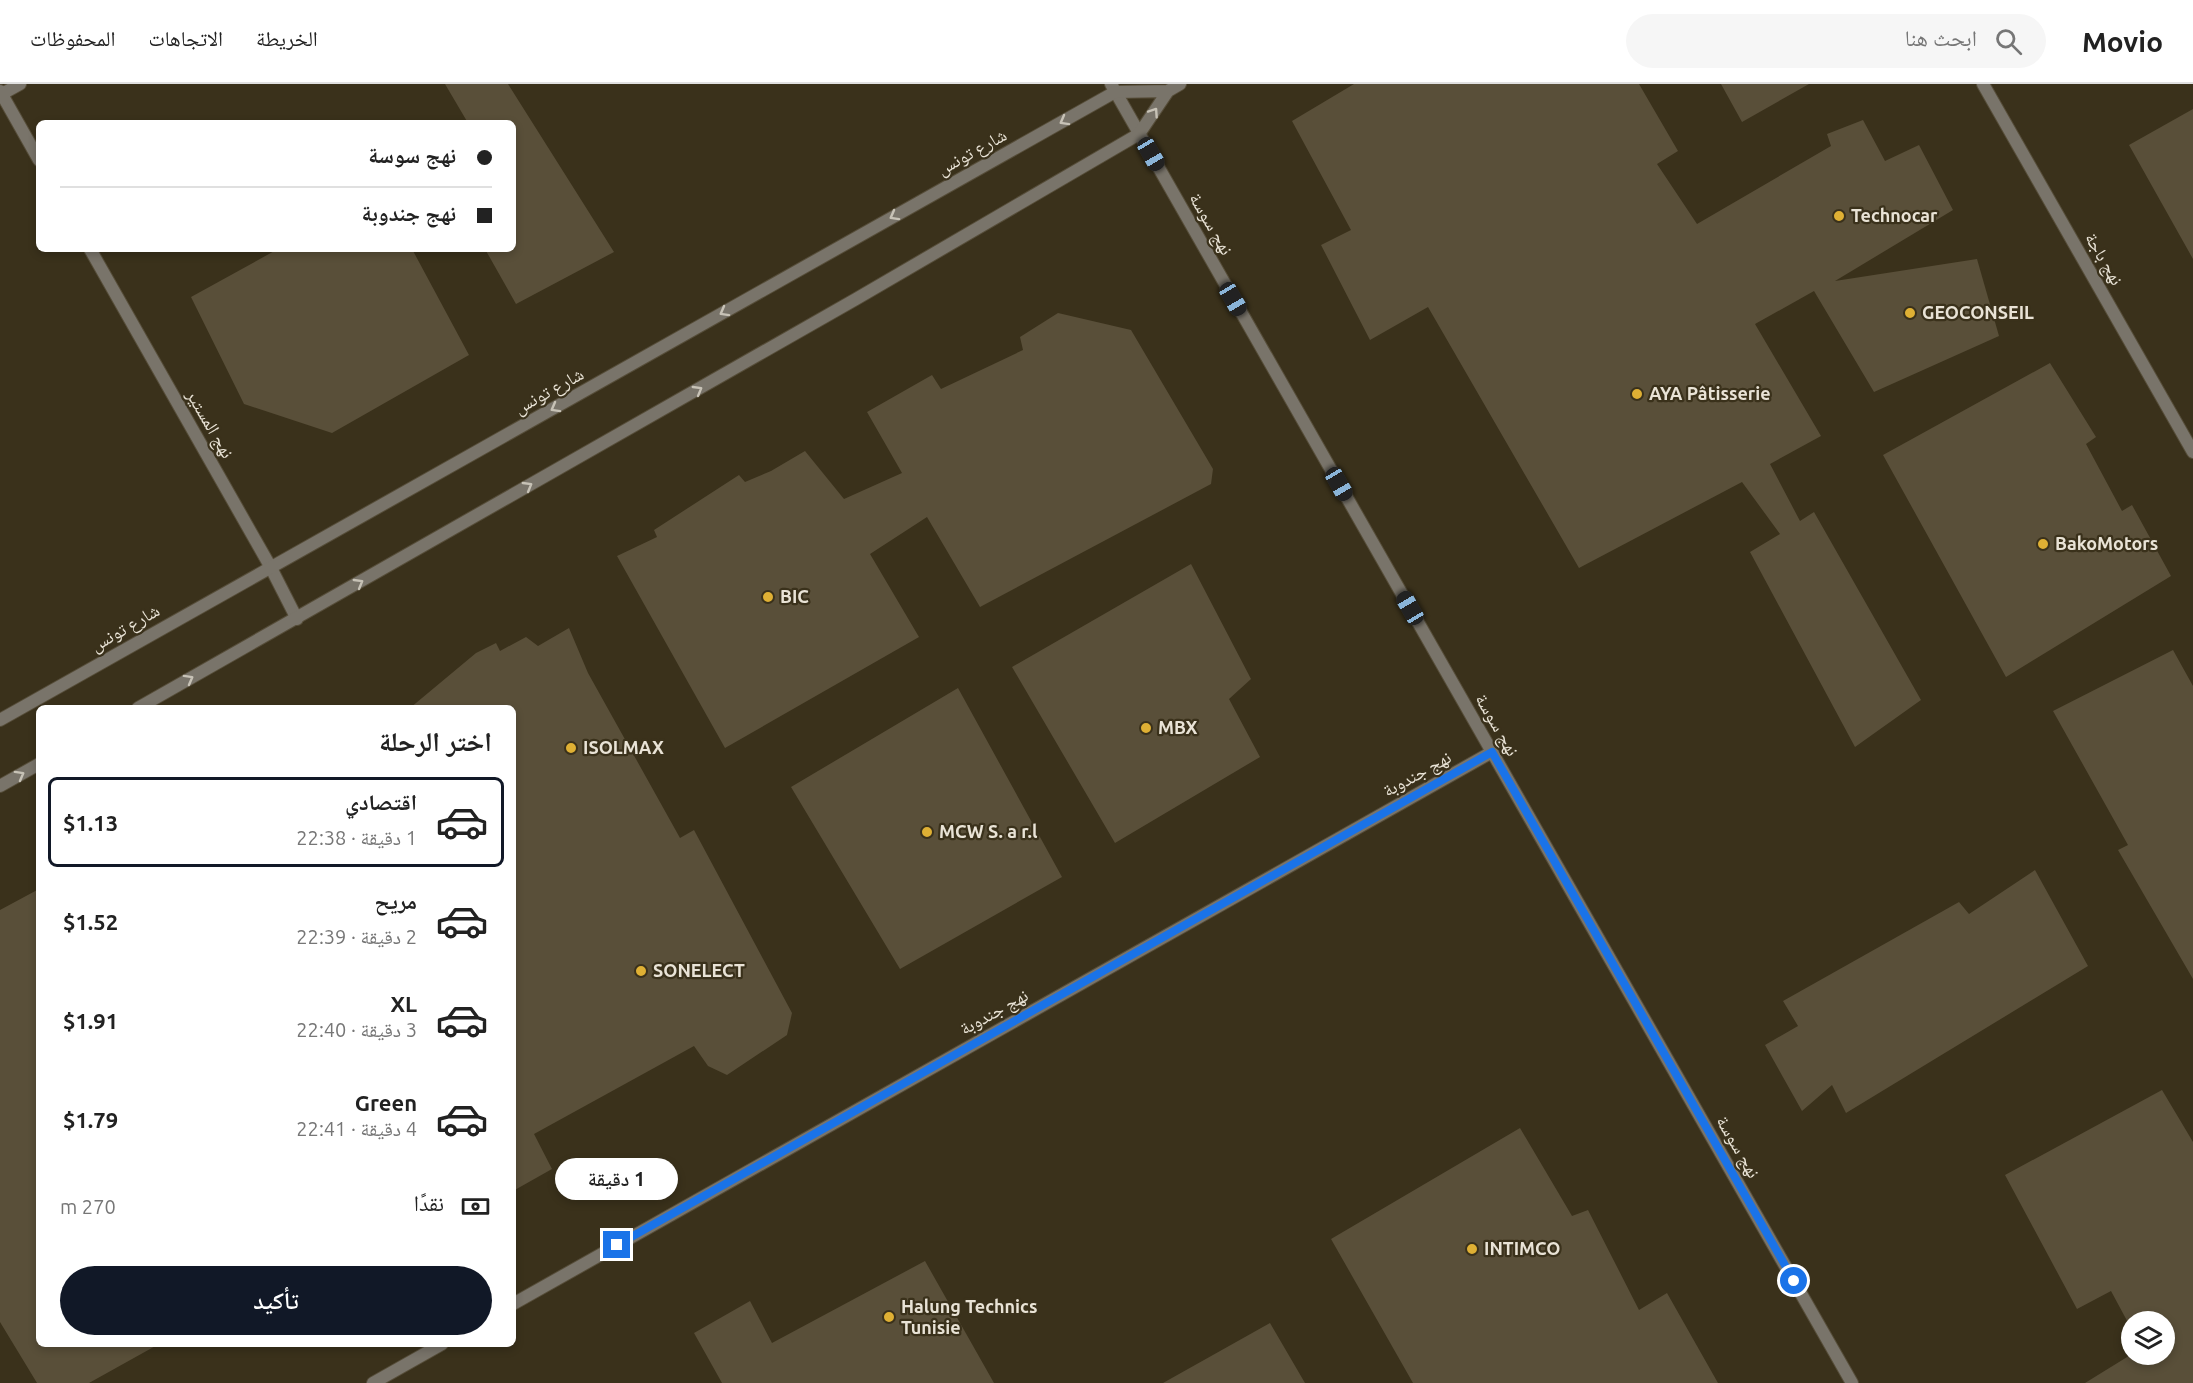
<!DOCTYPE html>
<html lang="ar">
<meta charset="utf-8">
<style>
:root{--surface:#fff;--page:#f6f6f6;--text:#222;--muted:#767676;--line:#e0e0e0;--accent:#111827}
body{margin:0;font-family:Ubuntu,"Noto Naskh Arabic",sans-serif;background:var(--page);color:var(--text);direction:rtl;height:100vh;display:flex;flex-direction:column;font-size:22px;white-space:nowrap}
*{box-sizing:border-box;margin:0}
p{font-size:20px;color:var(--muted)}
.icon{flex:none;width:33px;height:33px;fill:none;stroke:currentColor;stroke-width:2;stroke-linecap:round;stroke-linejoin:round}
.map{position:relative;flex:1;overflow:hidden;direction:ltr}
.side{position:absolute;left:36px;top:621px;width:480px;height:642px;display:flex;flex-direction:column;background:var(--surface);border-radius:9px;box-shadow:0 3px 9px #0003;direction:rtl}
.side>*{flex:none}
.guide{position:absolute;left:36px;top:36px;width:480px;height:132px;border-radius:9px;box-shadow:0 3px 9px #0003;direction:rtl;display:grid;align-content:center;height:132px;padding:0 24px;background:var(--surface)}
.buttons{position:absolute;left:2121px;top:1227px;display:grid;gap:12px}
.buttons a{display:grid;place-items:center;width:54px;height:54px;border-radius:50%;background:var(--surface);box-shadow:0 3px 9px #0003;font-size:30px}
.end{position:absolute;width:27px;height:27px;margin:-14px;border:8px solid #1a73e8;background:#fff;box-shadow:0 0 0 3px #fff}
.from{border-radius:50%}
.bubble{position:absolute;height:42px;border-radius:21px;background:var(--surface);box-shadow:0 3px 9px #0003;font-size:20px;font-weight:600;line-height:42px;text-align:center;direction:rtl}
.car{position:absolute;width:18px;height:36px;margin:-18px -9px;border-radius:8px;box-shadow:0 0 4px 2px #0007;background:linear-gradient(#222 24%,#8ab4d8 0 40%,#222 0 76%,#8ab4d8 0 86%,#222 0)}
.guide b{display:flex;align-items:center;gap:21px;height:57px;font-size:22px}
.guide b+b{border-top:2px solid var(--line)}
.guide i{width:15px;height:15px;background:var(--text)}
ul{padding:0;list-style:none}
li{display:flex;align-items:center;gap:18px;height:90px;margin:0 12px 9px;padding:0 12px;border:3px solid transparent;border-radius:9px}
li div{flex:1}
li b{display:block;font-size:22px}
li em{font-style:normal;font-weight:600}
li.selected{border-color:var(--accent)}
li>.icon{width:54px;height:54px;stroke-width:1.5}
h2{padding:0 24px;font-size:27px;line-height:72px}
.pay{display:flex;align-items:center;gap:15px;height:66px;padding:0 24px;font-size:22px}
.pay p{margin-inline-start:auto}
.button{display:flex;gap:12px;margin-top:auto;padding:12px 24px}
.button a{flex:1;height:69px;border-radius:36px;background:var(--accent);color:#fff;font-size:24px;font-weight:600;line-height:69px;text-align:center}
header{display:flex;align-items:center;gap:36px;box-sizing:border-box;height:84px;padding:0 30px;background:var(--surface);border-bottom:2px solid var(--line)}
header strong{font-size:28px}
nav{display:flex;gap:33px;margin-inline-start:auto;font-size:21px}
.search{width:420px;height:54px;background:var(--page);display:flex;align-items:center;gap:15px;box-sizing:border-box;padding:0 21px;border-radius:33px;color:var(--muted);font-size:22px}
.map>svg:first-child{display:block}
.building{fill:#594f39}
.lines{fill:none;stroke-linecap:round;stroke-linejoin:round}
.lane-casing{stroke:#564d39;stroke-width:14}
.street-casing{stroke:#564d39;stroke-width:14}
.lane{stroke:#79746a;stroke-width:12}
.street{stroke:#79746a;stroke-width:12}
.oneway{stroke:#c7c2b6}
.route{stroke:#1a73e8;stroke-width:8}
.poi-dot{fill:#dfb034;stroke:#3a311b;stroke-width:2}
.labels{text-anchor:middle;stroke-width:4.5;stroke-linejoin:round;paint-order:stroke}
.street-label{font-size:18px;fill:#e9e3d6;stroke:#3a311b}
.poi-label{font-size:18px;font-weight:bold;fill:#e9e3d6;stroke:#3a311b;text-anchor:start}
</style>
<header>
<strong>Movio</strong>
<div class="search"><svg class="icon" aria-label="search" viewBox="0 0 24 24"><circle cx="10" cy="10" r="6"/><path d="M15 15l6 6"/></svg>ابحث هنا</div>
<nav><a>الخريطة</a><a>الاتجاهات</a><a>المحفوظات</a></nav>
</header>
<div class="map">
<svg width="2193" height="1299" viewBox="0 0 2193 1299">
<rect width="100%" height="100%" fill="#3a311b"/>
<path class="building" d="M 445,0 L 508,0 L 614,168 L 516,220 L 485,165 L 513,165 L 513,39 L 468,39 Z
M 1354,0 L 1639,0 L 1678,67 L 1657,80 L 1697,140 L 1831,62 L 1827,50 L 1863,36 L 1885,77 L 1919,61 L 1953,126 L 1835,197 L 1977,175 L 1999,252 L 1874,308 L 1814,207 L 1755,240 L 1821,352 L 1770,380 L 1800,437 L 1814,428 L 1921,616 L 1855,663 L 1750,468 L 1780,450 L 1742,398 L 1579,484 L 1428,223 L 1370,256 L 1321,161 L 1351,146 L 1292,37 Z
M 1721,0 L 1809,0 L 1742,38 Z
M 2193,25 L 2193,175 L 2129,61 Z
M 278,165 L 412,165 L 469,271 L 332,349 L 244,320 L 191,213 Z
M 1058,229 L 1131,246 L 1213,385 L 1211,400 L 980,523 L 927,433 L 870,470 L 919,553 L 725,664 L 617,472 L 657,453 L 654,446 L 739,391 L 745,398 L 771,387 L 805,367 L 844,415 L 902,389 L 867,328 L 932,291 L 941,305 L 1023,266 L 1020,253 Z
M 2050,279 L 2096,353 L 2086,360 L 2122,427 L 2132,421 L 2171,492 L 2006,593 L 1883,371 Z
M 1191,480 L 1251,595 L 1229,615 L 1260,673 L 1115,759 L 1012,583 Z
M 569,544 L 588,589 L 680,754 L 694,746 L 792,929 L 787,951 L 727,991 L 708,982 L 694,962 L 534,1050 L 552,1085 L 513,1107 L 513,624 L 410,624 L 476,569 L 496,559 L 500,567 L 526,553 L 538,562 Z
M 2173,566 L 2193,602 L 2193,895 L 2118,766 L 2128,761 L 2053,627 Z
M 958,604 L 1062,793 L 900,885 L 791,703 Z
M 2035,786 L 2088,882 L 1846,1029 L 1832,1001 L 1802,1027 L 1765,961 L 1798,942 L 1783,917 L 1959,818 L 1969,830 Z
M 39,805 L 39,1260 L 159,1260 L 89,1299 L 37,1299 L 0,1238 L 0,826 Z
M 2162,1006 L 2193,1058 L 2193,1299 L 2085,1299 L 2132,1270 L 2164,1270 L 2164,1238 L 2132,1238 L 2132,1246 L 2111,1207 L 2077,1225 L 2005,1091 Z
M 1520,1044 L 1572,1132 L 1588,1126 L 1639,1226 L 1667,1209 L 1718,1299 L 1413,1299 L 1331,1155 Z
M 925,1177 L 994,1299 L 722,1299 L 694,1249 L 750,1217 L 772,1259 Z
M 1270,1239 L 1305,1299 L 1163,1299 Z"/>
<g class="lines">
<defs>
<path id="lane" d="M 1111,0 L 1852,1299
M 1983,0 L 2193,368
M 0,7 L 39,76
M 2,10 L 20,0
M 90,165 L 270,482 L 297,535
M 513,1220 L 1492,668
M 373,1299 L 442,1260"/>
<path id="street" d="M 138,624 L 856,215 L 1139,50 L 1168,7 L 1180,0
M 0,636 L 1115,8 L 1168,7
M 0,702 L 39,680"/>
</defs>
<use href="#lane" class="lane-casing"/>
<use href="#street" class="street-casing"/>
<use href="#lane" class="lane"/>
<use href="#street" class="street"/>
</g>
<defs><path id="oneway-chevron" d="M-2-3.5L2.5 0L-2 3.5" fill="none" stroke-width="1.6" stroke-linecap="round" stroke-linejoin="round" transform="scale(1.5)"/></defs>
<g class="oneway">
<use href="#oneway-chevron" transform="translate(1154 28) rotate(-56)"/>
<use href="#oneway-chevron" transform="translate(1064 37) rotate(151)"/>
<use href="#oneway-chevron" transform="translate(894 132) rotate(151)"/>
<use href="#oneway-chevron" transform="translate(724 228) rotate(151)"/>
<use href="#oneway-chevron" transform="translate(698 306) rotate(-30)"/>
<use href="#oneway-chevron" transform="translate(555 324) rotate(151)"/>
<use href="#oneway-chevron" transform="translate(528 402) rotate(-30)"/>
<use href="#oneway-chevron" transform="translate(359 499) rotate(-30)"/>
<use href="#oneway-chevron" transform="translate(189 595) rotate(-29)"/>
<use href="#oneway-chevron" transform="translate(20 691) rotate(-29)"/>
</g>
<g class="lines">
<path class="route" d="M 617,1161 L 1492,668 L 1794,1197"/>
</g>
<g class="poi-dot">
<circle cx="1839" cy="132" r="6"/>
<circle cx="1910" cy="229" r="6"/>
<circle cx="1637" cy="310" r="6"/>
<circle cx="2043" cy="460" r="6"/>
<circle cx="768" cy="513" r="6"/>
<circle cx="1146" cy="644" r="6"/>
<circle cx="571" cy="664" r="6"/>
<circle cx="927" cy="748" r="6"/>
<circle cx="641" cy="887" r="6"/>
<circle cx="1472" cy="1165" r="6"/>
<circle cx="889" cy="1233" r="6"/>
</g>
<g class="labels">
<g class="street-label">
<text transform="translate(972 68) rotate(-29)" y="6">شارع تونس</text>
<text transform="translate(1211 140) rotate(60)" y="6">نهج سوسة</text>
<text transform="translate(2104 175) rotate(60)" y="6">نهج باجة</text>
<text transform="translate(549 307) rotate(-29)" y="6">شارع تونس</text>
<text transform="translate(210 340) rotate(60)" y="6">نهج المستير</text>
<text transform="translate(125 544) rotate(-30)" y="6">شارع تونس</text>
<text transform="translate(1497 641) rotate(60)" y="6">نهج سوسة</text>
<text transform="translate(1417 690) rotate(-29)" y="6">نهج جندوبة</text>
<text transform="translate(994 928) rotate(-29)" y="6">نهج جندوبة</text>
<text transform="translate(1738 1063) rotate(60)" y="6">نهج سوسة</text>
</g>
<g class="poi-label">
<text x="1851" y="138">Technocar</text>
<text x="1922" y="235">GEOCONSEIL</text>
<text x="1649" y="316">AYA Pâtisserie</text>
<text x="2055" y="466">BakoMotors</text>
<text x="780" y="519">BIC</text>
<text x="1158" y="650">MBX</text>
<text x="583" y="670">ISOLMAX</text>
<text x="939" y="754">MCW S. a r.l</text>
<text x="653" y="893">SONELECT</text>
<text x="1484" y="1171">INTIMCO</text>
<text x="901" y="1229">Halung Technics<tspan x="901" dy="21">Tunisie</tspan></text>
</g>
</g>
</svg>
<div class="buttons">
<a><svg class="icon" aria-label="layers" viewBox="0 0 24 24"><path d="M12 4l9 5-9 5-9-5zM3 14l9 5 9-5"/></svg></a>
</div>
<i class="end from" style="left:1794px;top:1197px"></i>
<i class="end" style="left:617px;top:1161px"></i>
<div class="bubble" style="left:555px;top:1074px;width:123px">1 دقيقة</div>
<i class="car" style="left:1151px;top:70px;rotate:150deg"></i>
<i class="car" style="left:1233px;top:215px;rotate:150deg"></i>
<i class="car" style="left:1339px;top:400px;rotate:150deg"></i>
<i class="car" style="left:1410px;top:524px;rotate:330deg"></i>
<div class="guide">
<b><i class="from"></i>نهج سوسة</b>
<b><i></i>نهج جندوبة</b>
</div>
<section class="side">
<h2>اختر الرحلة</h2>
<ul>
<li class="selected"><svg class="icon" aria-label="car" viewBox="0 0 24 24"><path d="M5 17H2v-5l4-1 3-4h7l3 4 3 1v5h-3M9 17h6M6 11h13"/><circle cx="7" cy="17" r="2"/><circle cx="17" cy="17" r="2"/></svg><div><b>اقتصادي</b><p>1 دقيقة · 22:38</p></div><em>$1.13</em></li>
<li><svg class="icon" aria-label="car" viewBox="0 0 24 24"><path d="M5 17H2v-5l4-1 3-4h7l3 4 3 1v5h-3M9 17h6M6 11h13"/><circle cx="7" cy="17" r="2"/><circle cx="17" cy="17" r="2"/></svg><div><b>مريح</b><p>2 دقيقة · 22:39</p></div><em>$1.52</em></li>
<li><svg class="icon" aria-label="car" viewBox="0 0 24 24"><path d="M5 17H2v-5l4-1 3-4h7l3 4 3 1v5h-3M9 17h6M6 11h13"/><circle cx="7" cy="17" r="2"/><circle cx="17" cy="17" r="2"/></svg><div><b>XL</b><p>3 دقيقة · 22:40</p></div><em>$1.91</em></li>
<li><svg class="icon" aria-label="car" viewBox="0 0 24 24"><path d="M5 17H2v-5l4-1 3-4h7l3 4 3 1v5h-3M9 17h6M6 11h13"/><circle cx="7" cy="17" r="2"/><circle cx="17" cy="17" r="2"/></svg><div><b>Green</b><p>4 دقيقة · 22:41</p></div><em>$1.79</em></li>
</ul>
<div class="pay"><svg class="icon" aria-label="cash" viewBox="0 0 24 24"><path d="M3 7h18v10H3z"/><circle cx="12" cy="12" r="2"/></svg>نقدًا<p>270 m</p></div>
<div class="button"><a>تأكيد</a></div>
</section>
</div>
